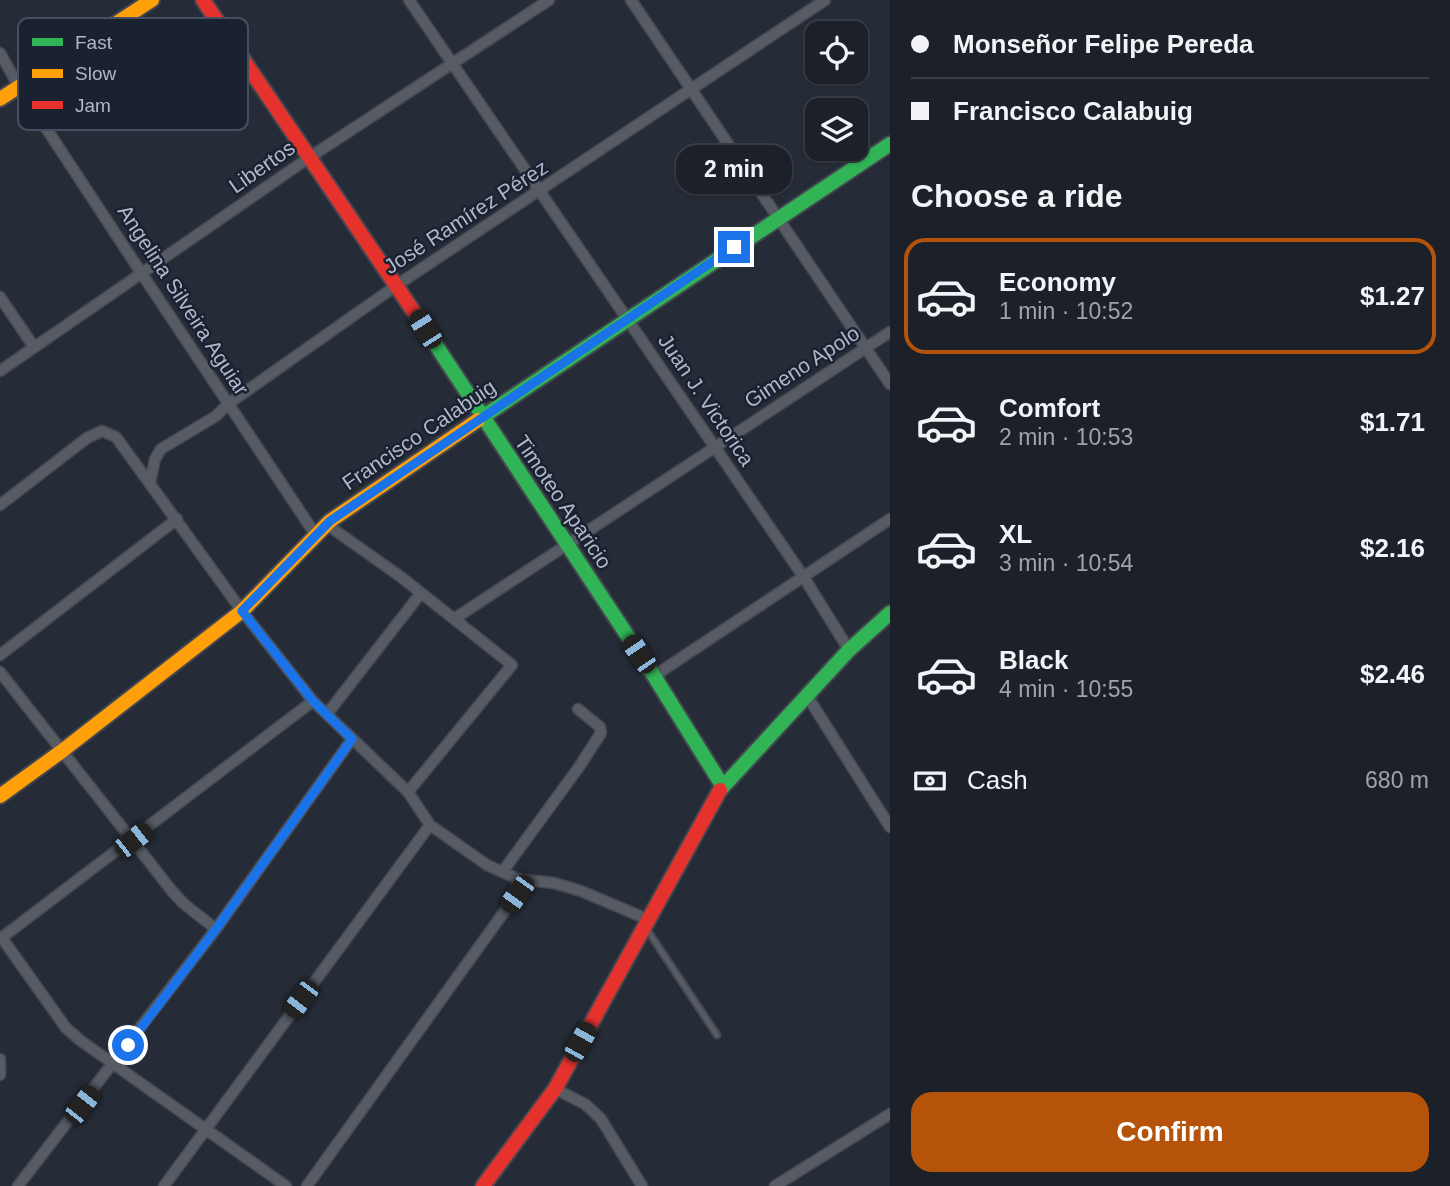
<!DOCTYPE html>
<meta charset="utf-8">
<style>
:root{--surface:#1c2129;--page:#292e35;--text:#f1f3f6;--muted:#a0a3a8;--line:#3a3e46;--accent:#b45309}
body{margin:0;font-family:Arial,sans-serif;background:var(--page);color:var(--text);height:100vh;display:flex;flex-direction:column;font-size:26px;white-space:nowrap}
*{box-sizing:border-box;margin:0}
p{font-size:23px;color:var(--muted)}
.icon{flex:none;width:38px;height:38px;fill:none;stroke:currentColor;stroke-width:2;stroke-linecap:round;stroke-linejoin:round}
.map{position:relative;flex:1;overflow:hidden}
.side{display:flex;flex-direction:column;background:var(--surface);width:560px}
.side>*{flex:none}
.guide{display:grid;align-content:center;height:154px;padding:0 21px;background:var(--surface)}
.fabs{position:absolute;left:805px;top:21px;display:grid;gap:14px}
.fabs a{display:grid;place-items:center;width:63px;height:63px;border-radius:14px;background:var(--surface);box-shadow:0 2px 5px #0004,0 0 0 2px var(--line);font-size:35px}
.end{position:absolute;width:32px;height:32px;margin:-16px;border:9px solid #1a73e8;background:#fff;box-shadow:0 0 0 4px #fff}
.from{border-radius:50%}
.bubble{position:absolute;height:49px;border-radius:21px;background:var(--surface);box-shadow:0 2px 5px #0004,0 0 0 2px var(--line);font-size:23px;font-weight:700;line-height:49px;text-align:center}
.car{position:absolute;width:21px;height:42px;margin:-21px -10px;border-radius:9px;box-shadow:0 0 5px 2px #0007;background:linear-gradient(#222 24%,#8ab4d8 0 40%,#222 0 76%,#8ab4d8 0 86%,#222 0)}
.guide b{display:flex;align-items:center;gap:24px;height:66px;font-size:26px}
.guide b+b{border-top:2px solid var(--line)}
.guide i{width:18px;height:18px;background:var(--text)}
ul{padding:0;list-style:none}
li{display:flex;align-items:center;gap:21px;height:116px;margin:0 14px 10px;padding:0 7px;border:4px solid transparent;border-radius:21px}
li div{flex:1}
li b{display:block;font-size:26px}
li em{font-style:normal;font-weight:700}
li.current{border-color:var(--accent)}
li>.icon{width:63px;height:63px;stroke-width:1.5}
h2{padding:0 21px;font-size:32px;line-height:84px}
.pay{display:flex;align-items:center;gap:18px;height:77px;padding:0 21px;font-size:26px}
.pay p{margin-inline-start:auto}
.cta{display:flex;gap:14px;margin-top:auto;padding:14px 21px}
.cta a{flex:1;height:80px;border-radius:21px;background:var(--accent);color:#fff;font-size:28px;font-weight:700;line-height:80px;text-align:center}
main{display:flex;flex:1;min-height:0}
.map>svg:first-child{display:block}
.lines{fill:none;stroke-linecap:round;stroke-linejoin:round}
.lane-casing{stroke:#43474f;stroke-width:9}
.street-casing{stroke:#43474f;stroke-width:13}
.fast-casing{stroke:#43474f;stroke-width:18}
.slow-casing{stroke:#43474f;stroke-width:18}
.jam-casing{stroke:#43474f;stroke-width:18}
.lane{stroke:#565b64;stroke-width:5}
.street{stroke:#565b64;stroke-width:10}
.fast{stroke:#30b455;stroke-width:14}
.slow{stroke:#ff9f0a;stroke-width:14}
.jam{stroke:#e5322d;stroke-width:14}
.route{stroke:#1a73e8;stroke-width:9}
.labels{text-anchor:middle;stroke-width:5;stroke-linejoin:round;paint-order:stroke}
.street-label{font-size:21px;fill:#afb7c9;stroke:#1a2131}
.key{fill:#1a2131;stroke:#474e5f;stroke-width:2}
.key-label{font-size:19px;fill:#afb7c9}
</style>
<main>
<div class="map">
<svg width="890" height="1186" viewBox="0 0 890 1186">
<rect width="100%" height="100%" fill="#262c37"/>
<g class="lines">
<defs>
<path id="lane" d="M 165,95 L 232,48
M 646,928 L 717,1035"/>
<path id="street" d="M 409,0 L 803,576 L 849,650
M 631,0 L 890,384
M 0,53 L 19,87 L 142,274 L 315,534
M 0,297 L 34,347
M 0,371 L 310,157 L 549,0
M 150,483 L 155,459 L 161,449 L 216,416 L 228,404 L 397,285 L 825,0
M 0,505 L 87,438 L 102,431 L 116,437 L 242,611 L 313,701 L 408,792 L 430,825 L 487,865 L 518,879 L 554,883 L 581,891 L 647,919
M 326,524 L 401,577 L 512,665 L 408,792
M 454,619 L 890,332
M 0,655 L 177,519
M 0,672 L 172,891 L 184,904 L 216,929
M 654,676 L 890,519
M 806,694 L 890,827
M 327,714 L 421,593
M 503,871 L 579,767 L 601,733 L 600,727 L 578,709
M 2,938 L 66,1028 L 81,1041 L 286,1186
M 0,939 L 313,701
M 0,1059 L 0,1075
M 555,1089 L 585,1104 L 601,1119 L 642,1186
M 18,1186 L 216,929 L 352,739
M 164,1186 L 430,825
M 307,1186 L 517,894 L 518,879
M 775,1186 L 890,1114"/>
<path id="fast" d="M 418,318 L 654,676 L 722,785
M 478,420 L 890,144
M 720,790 L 849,650 L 890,613"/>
<path id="slow" d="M 0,99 L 152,0
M 0,796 L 62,751 L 242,611 L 330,521 L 478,420"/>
<path id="jam" d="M 203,0 L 418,318
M 483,1186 L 555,1089 L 720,790"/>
</defs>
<use href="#lane" class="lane-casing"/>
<use href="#street" class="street-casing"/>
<use href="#fast" class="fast-casing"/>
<use href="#slow" class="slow-casing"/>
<use href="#jam" class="jam-casing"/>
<use href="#lane" class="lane"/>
<use href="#street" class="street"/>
<use href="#fast" class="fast"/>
<use href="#slow" class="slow"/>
<use href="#jam" class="jam"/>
</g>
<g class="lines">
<path class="route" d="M 128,1045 L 216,929 L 352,739 L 313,701 L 242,611 L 330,521 L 734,247"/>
</g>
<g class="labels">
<g class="street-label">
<text transform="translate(262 167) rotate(-35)" y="7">Libertos</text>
<text transform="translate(466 217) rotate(-33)" y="7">José Ramírez Pérez</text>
<text transform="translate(183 300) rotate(57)" y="7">Angelina Silveira Aguiar</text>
<text transform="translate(802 367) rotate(-33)" y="7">Gimeno Apolo</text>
<text transform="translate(706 400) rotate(56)" y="7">Juan J. Victorica</text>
<text transform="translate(419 435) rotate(-34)" y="7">Francisco Calabuig</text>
<text transform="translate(563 502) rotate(56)" y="7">Timoteo Aparicio</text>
</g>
</g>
<rect x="18" y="18" width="230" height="112" rx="10" class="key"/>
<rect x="32" y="38" width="31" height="8" fill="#30b455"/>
<rect x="32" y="69" width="31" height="9" fill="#ff9f0a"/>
<rect x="32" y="101" width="31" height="8" fill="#e5322d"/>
<g class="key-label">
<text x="75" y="49">Fast</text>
<text x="75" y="80">Slow</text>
<text x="75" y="112">Jam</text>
</g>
</svg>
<div class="fabs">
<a><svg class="icon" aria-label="locate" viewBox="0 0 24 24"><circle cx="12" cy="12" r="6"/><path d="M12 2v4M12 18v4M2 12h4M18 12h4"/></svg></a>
<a><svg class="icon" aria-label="layers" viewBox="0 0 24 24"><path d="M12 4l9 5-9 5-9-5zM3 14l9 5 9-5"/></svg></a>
</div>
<i class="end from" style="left:128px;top:1045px"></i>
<i class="end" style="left:734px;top:247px"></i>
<div class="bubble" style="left:676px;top:145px;width:116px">2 min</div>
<i class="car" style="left:425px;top:329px;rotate:328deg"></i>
<i class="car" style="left:639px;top:654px;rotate:326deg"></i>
<i class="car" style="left:133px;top:840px;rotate:52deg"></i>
<i class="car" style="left:517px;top:894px;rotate:216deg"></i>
<i class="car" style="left:301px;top:999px;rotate:217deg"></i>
<i class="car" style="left:580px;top:1042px;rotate:29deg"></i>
<i class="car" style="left:82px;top:1105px;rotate:38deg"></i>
</div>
<section class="side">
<div class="guide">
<b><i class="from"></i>Monseñor Felipe Pereda</b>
<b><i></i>Francisco Calabuig</b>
</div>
<h2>Choose a ride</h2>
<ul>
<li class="current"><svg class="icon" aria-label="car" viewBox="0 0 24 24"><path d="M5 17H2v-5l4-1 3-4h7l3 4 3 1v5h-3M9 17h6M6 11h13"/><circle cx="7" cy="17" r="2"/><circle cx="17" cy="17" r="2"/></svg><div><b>Economy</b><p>1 min · 10:52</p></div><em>$1.27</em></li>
<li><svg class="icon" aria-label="car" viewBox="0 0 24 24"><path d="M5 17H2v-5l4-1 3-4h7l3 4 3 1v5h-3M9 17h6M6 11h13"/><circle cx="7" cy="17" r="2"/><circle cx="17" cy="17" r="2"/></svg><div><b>Comfort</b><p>2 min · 10:53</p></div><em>$1.71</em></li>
<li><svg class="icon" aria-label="car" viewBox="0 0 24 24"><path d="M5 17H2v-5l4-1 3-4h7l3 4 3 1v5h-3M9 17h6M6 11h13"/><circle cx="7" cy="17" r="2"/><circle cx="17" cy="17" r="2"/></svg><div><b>XL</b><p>3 min · 10:54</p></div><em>$2.16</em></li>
<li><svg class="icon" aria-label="car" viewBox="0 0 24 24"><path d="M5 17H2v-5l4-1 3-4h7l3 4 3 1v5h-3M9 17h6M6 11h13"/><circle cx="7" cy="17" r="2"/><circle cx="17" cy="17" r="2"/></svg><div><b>Black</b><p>4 min · 10:55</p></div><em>$2.46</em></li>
</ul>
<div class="pay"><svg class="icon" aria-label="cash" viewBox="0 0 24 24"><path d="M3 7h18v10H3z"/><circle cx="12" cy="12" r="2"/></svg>Cash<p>680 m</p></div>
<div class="cta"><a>Confirm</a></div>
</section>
</main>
